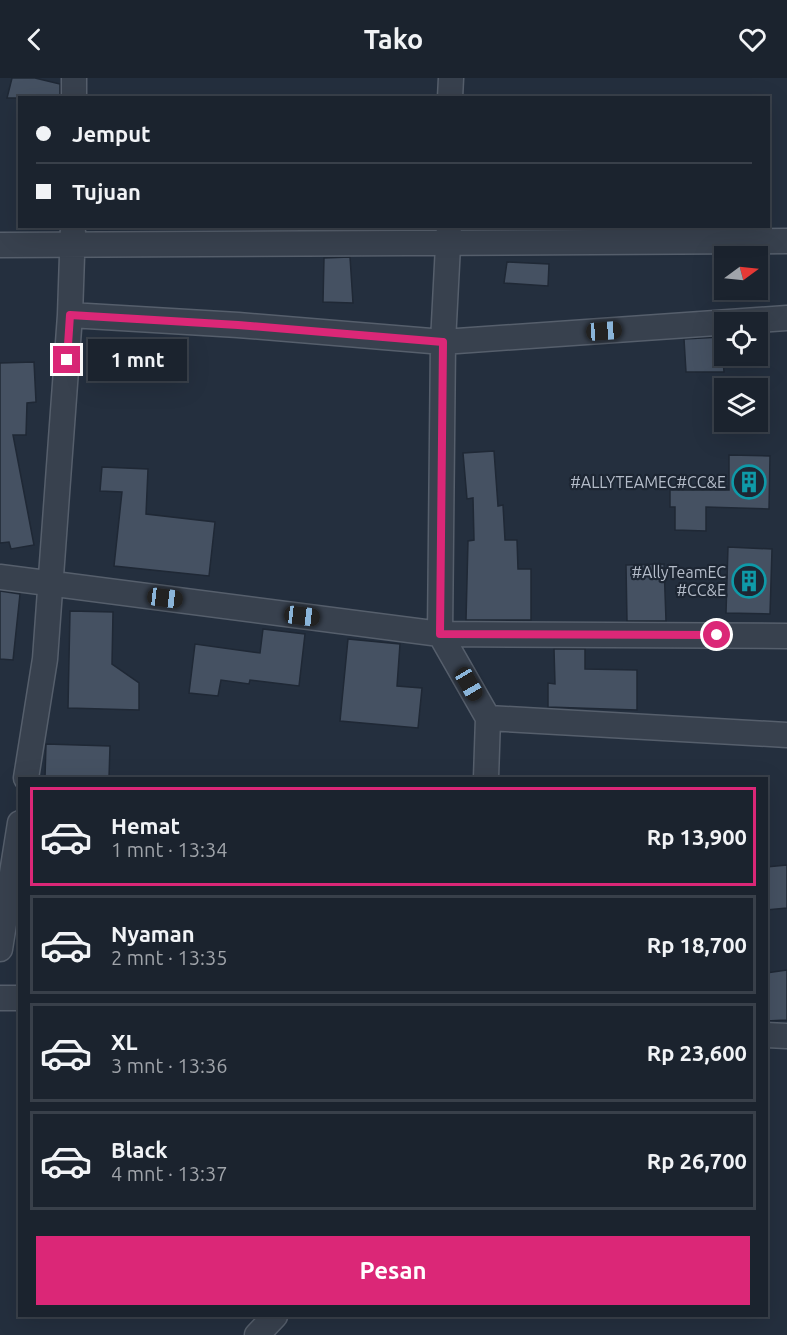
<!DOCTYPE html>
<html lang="id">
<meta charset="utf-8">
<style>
:root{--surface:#1b232e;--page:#242b36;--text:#f1f3f6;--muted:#a0a4aa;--line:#39404a;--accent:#db2777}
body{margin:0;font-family:Ubuntu,sans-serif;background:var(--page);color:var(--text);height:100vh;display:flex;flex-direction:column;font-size:22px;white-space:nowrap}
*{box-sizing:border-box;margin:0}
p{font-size:20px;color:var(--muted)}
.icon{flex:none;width:33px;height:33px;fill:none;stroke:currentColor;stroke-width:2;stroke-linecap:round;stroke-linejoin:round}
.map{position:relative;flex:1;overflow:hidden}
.drawer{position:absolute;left:18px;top:699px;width:750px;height:540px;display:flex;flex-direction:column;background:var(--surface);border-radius:0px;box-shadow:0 6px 24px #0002,0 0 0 2px var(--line)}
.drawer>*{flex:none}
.hud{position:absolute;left:18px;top:18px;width:752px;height:132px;border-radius:0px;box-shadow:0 6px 24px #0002,0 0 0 2px var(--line);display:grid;align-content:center;height:132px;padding:0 18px;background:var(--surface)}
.needle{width:39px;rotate:75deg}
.controls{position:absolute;left:714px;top:168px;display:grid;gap:12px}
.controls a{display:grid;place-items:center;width:54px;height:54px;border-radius:0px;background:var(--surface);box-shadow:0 6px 24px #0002,0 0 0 2px var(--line);font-size:30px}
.end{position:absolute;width:27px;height:27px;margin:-14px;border:8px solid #db2777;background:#fff;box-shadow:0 0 0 3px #fff}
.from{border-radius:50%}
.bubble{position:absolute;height:42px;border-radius:0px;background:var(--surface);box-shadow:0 6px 24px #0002,0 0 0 2px var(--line);font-size:20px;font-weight:600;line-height:42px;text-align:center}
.car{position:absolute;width:18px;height:36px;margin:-18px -9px;border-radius:8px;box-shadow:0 0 4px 2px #0007;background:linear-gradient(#222 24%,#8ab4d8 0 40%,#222 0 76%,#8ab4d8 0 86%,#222 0)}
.hud b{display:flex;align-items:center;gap:21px;height:57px;font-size:22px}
.hud b+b{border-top:2px solid var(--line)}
.hud i{width:15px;height:15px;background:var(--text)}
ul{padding:10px 0 0;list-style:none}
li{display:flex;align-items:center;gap:18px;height:99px;margin:0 12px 9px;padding:0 6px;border:3px solid var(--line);border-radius:0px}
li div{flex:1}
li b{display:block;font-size:22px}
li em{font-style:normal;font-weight:600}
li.selected{border-color:var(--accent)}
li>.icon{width:54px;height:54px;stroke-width:1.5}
.action{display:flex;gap:12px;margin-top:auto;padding:12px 18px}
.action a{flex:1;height:69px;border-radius:0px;background:var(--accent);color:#fff;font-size:24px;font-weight:600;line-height:69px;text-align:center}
header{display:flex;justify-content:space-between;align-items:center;height:78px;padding:0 18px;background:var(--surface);font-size:27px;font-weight:600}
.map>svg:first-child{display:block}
.building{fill:#455162;stroke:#1f2835;stroke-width:1.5}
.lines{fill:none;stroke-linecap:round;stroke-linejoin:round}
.minor-casing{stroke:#565f6c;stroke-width:27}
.minor{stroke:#38414e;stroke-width:24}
.route{stroke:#db2777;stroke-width:8}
.labels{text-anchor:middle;stroke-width:4.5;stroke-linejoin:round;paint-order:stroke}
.poi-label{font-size:16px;fill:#b4bcc9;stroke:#1d2633;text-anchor:end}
</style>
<header><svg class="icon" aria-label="back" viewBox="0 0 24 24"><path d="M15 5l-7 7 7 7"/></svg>Tako<svg class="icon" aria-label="heart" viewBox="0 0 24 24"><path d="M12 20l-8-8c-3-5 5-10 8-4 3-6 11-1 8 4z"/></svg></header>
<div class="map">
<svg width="787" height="1257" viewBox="0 0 787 1257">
<rect width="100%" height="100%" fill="#242f3e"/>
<path class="building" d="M 12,0 L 35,0 L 60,6 L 60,20 L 7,20 Z
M 350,179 L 353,225 L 323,224 L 324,180 Z
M 507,184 L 549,186 L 548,208 L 504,205 Z
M 721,259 L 724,294 L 686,294 L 684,261 Z
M 34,284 L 36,324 L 27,325 L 26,357 L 13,357 L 34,467 L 11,471 L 9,464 L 0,465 L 0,285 Z
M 494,373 L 498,428 L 503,427 L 505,462 L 517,462 L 518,491 L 531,491 L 531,542 L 466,542 L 468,463 L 474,462 L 473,420 L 467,421 L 463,375 Z
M 729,377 L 770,378 L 769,431 L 706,429 L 706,453 L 675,452 L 675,429 L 670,429 L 670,412 L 729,412 Z
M 102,389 L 148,391 L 146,436 L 215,444 L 209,498 L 114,488 L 122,414 L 100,413 Z
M 728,469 L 772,471 L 770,536 L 726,535 Z
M 664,486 L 666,543 L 627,543 L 626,487 Z
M 0,513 L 20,516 L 13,582 L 0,581 Z
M 70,533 L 113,534 L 112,586 L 139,605 L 139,632 L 68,630 Z
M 263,551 L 305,556 L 299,608 L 250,602 L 249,606 L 221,602 L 218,618 L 189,615 L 195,566 L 260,575 Z
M 348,561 L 400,566 L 397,608 L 422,610 L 418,650 L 340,643 Z
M 554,571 L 585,571 L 585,591 L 637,592 L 637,632 L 548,629 L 548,605 L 555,606 Z
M 46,666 L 110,668 L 109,700 L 45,700 Z
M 787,787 L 787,830 L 766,832 L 766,789 Z
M 787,892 L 787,942 L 766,943 L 766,895 Z"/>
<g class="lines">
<defs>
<path id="minor" d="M 74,20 L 74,0
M 450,20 L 451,0
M 449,148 L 443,264 L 440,556 L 488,640 L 486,700
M 0,167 L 787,163
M 70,237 L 238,247 L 443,264 L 787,240
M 0,499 L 440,556 L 787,558
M 488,640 L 787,657
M 26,700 L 45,581 L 70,237 L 73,148
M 0,871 L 20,745
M 0,920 L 20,920
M 766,957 L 787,958
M 257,1257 L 275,1238"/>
</defs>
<use href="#minor" class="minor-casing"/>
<use href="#minor" class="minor"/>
</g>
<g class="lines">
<path class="route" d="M 67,282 L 70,237 L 238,247 L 443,264 L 440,556 L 717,557"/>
</g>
<defs>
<symbol id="building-ring" viewBox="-11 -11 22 22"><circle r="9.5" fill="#1d2633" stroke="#0f9aa8" stroke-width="1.5"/><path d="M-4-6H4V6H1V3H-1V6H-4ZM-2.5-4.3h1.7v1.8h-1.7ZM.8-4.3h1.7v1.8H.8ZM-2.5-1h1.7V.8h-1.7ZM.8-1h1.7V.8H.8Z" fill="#0f9aa8"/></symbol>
</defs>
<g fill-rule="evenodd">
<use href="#building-ring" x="730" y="385" width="38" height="38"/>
<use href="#building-ring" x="730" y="484" width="38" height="38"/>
</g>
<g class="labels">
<g class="poi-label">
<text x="726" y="410">#ALLYTEAMEC#CC&amp;E</text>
<text x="726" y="500">#AllyTeamEC<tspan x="726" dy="18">#CC&amp;E</tspan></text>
</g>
</g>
</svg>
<div class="controls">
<a><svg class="needle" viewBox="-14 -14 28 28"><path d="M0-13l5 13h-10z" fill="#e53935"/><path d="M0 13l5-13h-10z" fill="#a0a4aa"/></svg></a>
<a><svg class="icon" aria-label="locate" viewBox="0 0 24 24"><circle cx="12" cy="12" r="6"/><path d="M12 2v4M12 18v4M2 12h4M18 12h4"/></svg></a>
<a><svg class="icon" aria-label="layers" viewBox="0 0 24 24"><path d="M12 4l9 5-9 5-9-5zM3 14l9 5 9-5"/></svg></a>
</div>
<i class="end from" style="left:717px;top:557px"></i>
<i class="end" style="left:67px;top:282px"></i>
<div class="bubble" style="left:88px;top:261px;width:99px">1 mnt</div>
<i class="car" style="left:604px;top:253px;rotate:86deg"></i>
<i class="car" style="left:165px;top:520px;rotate:97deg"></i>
<i class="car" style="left:302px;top:538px;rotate:97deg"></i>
<i class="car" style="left:469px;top:606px;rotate:150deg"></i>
<div class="hud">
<b><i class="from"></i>Jemput</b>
<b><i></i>Tujuan</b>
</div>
<section class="drawer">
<ul>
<li class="selected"><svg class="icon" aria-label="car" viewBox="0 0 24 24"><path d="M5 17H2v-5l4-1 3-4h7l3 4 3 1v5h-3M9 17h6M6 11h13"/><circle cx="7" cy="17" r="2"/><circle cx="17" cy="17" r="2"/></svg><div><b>Hemat</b><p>1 mnt · 13:34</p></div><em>Rp 13,900</em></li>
<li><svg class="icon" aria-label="car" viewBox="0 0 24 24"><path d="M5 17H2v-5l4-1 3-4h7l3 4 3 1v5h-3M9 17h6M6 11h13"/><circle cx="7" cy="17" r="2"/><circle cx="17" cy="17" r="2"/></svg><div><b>Nyaman</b><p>2 mnt · 13:35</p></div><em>Rp 18,700</em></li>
<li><svg class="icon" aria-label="car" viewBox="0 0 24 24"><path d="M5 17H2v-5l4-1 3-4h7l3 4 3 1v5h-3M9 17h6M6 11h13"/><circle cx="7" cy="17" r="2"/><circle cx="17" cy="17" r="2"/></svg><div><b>XL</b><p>3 mnt · 13:36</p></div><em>Rp 23,600</em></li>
<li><svg class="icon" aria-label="car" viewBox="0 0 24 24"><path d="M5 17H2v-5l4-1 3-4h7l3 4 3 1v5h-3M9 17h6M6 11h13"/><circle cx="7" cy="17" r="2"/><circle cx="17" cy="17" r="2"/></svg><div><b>Black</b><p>4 mnt · 13:37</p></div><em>Rp 26,700</em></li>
</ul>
<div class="action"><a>Pesan</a></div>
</section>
</div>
